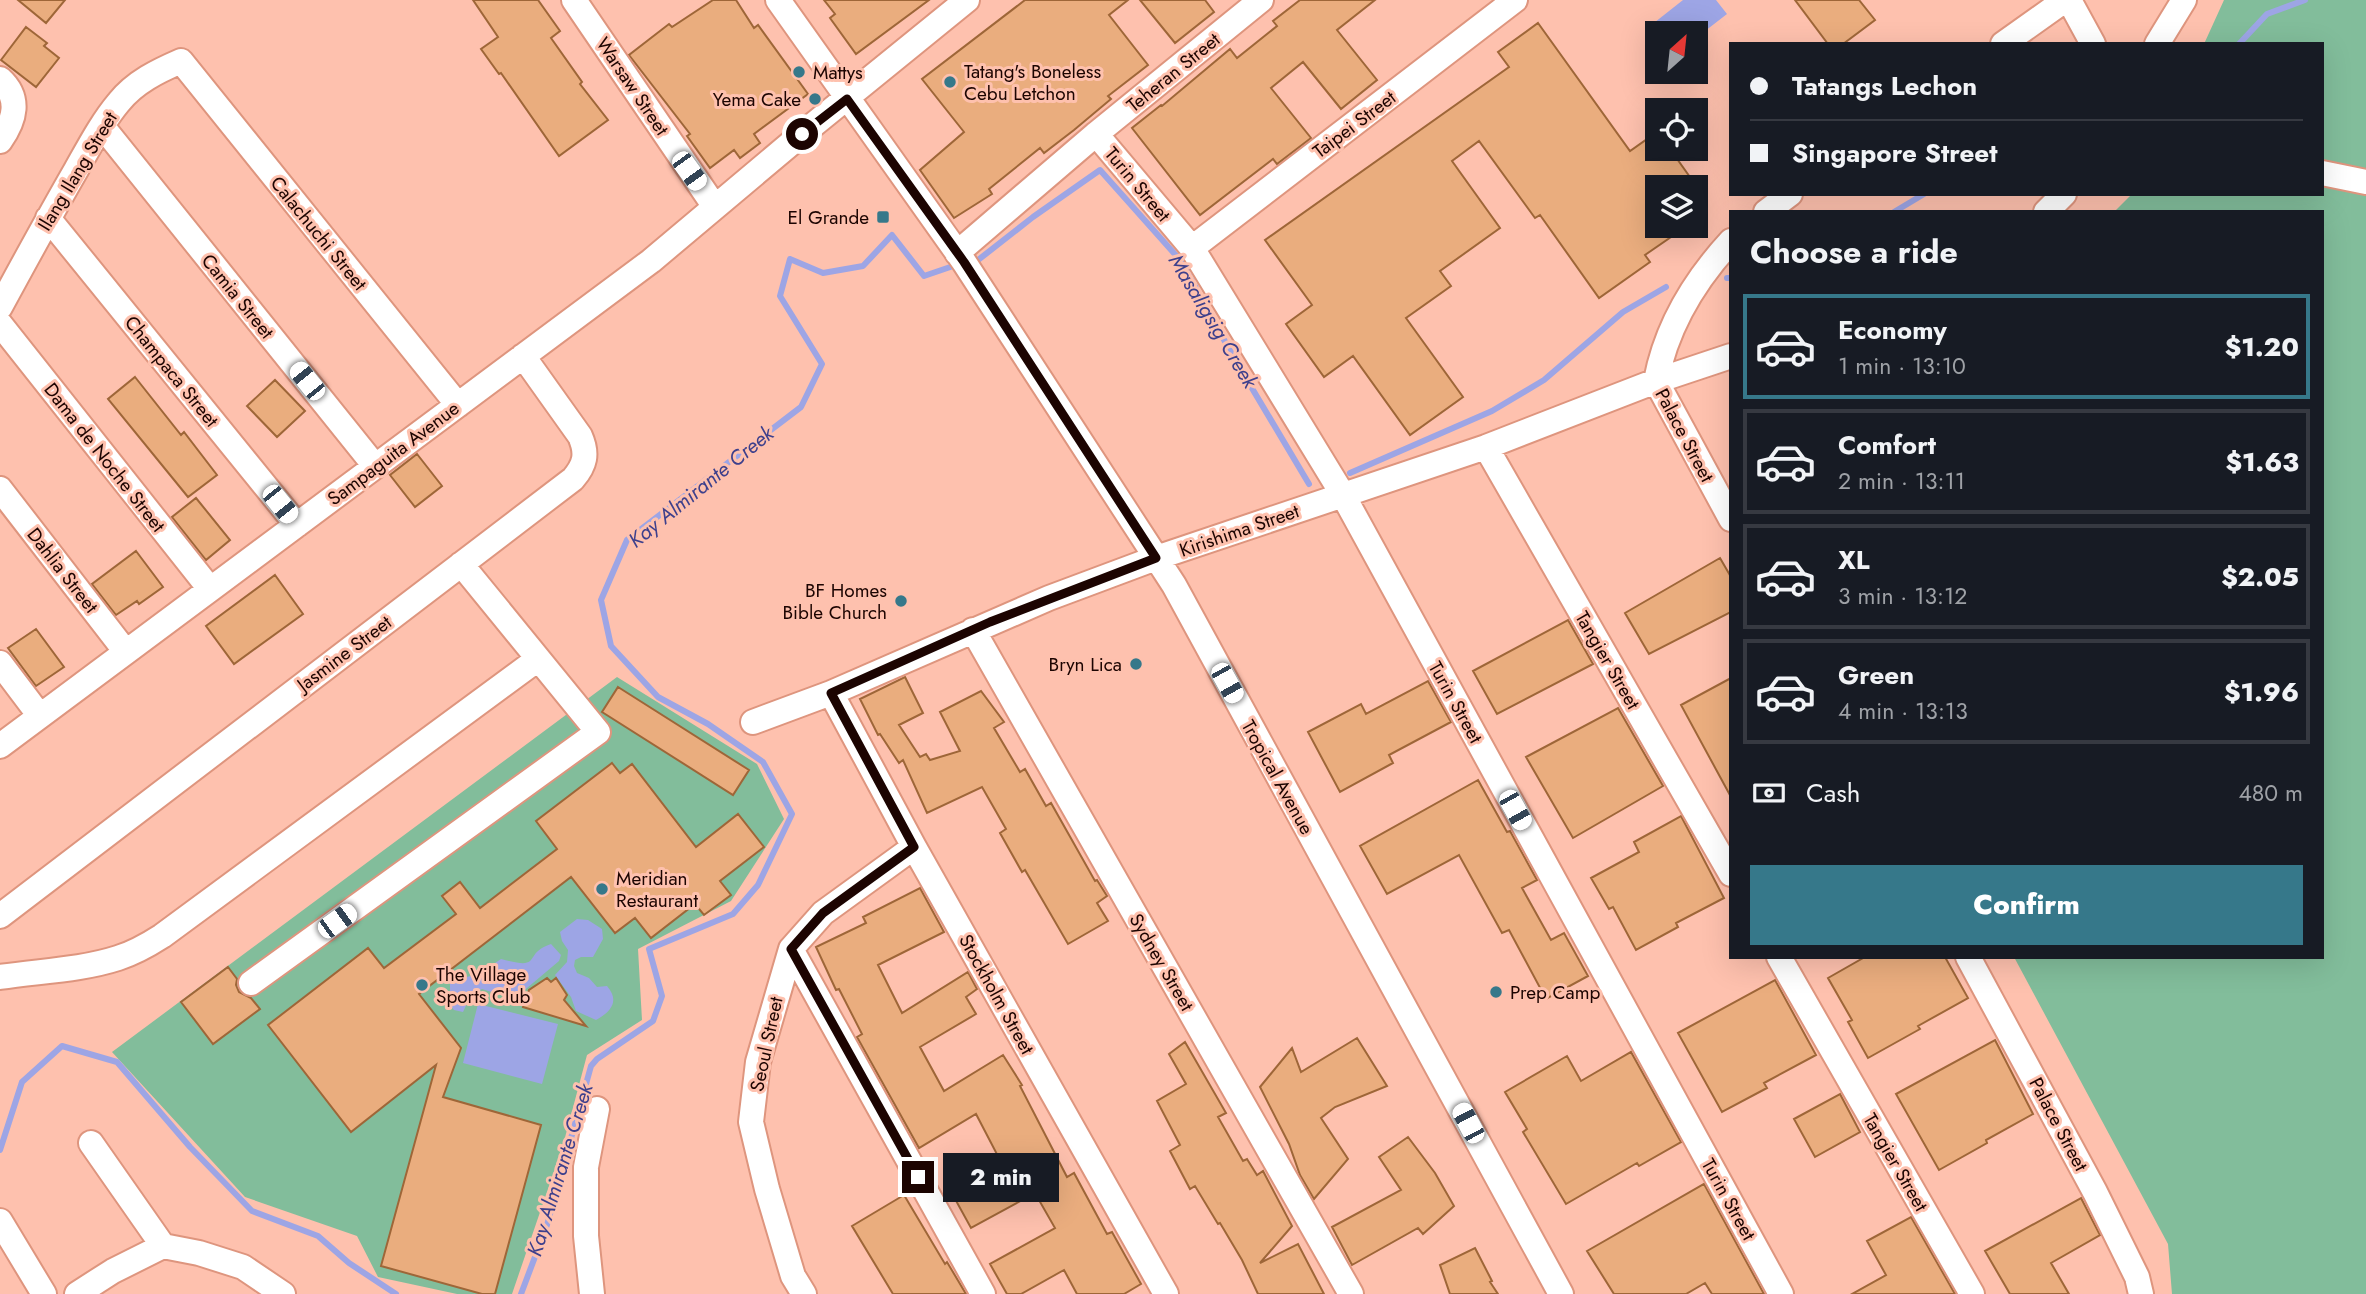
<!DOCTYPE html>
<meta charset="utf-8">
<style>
:root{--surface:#171b24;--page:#20242c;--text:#f1f3f6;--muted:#9ea1a6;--line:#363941;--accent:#36788a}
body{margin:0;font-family:Jost,sans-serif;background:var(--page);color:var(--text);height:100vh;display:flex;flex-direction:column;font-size:26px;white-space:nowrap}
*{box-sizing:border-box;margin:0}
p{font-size:23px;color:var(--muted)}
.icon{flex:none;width:38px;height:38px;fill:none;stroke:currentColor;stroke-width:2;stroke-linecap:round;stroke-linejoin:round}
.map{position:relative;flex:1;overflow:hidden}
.details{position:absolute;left:1729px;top:210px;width:595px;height:749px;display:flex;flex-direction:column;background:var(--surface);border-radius:0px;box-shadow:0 7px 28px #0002}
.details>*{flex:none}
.guide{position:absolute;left:1729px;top:42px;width:595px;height:154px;border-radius:0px;box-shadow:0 7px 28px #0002;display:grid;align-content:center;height:154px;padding:0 21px;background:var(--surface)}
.needle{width:46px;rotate:27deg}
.controls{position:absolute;left:1645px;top:21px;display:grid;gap:14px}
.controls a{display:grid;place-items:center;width:63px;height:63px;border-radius:0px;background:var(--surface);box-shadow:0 7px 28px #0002;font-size:35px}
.end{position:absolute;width:32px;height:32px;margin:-16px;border:9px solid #1c0401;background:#fff;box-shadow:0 0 0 4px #fff}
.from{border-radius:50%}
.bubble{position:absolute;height:49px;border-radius:0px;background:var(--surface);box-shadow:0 7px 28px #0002;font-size:23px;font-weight:800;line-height:49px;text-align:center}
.car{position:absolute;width:21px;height:42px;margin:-21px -10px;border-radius:9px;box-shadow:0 0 5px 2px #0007;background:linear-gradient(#fff 24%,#345 0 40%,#fff 0 76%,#345 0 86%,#fff 0)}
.guide b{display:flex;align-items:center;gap:24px;height:66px;font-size:26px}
.guide b+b{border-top:2px solid var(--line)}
.guide i{width:18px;height:18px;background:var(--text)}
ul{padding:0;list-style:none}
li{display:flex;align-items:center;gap:21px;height:105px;margin:0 14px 10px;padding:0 7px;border:4px solid var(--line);border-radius:0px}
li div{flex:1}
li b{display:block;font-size:26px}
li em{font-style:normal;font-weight:800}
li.active{border-color:var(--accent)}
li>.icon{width:63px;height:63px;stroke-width:1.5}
h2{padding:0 21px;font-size:32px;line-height:84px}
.pay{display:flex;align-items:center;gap:18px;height:77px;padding:0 21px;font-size:26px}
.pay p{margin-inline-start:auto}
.button{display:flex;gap:14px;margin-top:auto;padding:14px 21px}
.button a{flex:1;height:80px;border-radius:0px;background:var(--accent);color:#fff;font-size:28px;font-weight:800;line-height:80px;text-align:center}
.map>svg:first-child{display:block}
.green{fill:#82bd9b}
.water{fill:#9da5e5}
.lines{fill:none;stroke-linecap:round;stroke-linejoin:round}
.stream{stroke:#9da5e5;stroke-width:6}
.building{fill:#eaad7e;stroke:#9e6638;stroke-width:2}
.minor-casing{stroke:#de957e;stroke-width:28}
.minor{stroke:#fff;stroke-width:24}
.route{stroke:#1c0401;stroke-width:9}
.poi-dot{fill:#36788a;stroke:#fec1ae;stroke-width:2.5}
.labels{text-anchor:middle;stroke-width:6;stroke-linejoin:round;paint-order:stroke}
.poi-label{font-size:19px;fill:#1c0401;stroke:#fec1ae;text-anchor:start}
.street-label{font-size:19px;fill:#1c0401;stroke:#fec1ae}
.water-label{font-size:21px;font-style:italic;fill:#3e408c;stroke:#fec1ae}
</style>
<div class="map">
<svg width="2366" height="1294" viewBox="0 0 2366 1294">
<rect width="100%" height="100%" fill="#fec1ae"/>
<path class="green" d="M 2224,0 L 2366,0 L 2366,1294 L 2172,1294 L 2168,1244 L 2014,957 L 2322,957 L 2322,212 L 2114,212 L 2132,194 L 2322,194 L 2322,44 L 2204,44 Z
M 617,677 L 757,764 L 784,819 L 731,901 L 638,949 L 642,1020 L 587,1055 L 563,1145 L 512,1294 L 457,1294 L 378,1277 L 357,1236 L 245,1197 L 112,1052 Z"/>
<path class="water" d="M 1683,0 L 1716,0 L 1727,14 L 1696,38 L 1696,33 L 1657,33 L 1657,46 L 1645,30 Z
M 577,919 L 588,920 L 602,929 L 603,939 L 593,957 L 581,957 L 575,960 L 574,966 L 577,973 L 589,978 L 597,987 L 607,986 C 620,1001 611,1012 596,1020 L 576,1011 L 571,997 L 555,975 L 567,962 L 568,950 L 562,941 L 560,932 Z
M 551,944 L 561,955 L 559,961 L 514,999 L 482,989 L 471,995 L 463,1012 L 454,1010 L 450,1005 L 450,981 L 479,974 L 501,959 C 545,971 521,954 551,944 Z
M 478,1004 L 558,1024 L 542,1084 L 463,1063 Z"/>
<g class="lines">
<path class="stream" d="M 2239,44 L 2267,14 L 2305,0
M 1894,212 L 1924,194
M 973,264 L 1033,217 L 1100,170 L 1181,261 L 1234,358 L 1309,484
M 1727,278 L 1731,278
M 1350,473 L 1492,411 L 1544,380 L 1623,312 L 1666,287
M 0,1150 L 22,1082 L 62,1046 L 117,1062 L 190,1147 L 252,1211 L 318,1236 L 349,1263 L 396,1294
M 521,1294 L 547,1225 L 591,1066 L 597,1059 L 653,1021 L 662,996 L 649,949 L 733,914 L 758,885 L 792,814 L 763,762 L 708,724 L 658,697 L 611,646 L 601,600 L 627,540 L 801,407 L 822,364 L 780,296 L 790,259 L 823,273 L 863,266 L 892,235 L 924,276 L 959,264"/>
</g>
<path class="building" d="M 18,0 L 65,0 L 46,23 Z
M 473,0 L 538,0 L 560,31 L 551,38 L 582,82 L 580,84 L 608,120 L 559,156 L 501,73 L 499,74 L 481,49 L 498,37 Z
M 713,0 L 736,0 L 754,28 L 758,25 L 808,94 L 754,134 L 760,143 L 740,158 L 734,150 L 710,168 L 687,136 L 690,134 L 629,55 L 669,24 L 672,27 Z
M 824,0 L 929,0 L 856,54 L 830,18 L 835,14 Z
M 1025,0 L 1128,0 L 1109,15 L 1148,65 L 1108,96 L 1111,99 L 1074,130 L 1044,153 L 1040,148 L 989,189 L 992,194 L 954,218 L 920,170 L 964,132 L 922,79 Z
M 1140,0 L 1205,0 L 1214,12 L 1175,43 Z
M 1300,0 L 1375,0 L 1337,30 L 1377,80 L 1341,109 L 1303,62 L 1271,88 L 1311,138 L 1277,164 L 1273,159 L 1200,215 L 1132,128 L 1161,105 L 1162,106 L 1230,49 L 1237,58 L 1277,26 L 1273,21 Z
M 1795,0 L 1859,0 L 1875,20 L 1843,44 L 1828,44 Z
M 1538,23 L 1630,151 L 1657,132 L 1657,149 L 1670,149 L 1697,187 L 1657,187 L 1657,226 L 1687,226 L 1645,255 L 1650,262 L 1599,298 L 1540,215 L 1535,218 L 1479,141 L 1452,161 L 1500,228 L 1440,271 L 1451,286 L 1406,318 L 1463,397 L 1410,435 L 1353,356 L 1324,377 L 1286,324 L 1312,305 L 1265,240 L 1509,67 L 1498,52 Z
M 26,27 L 47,43 L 44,46 L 59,58 L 36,87 L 1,60 Z
M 135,377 L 181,435 L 184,432 L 217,475 L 188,497 L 108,399 Z
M 275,380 L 305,411 L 277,437 L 247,406 Z
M 417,454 L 442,486 L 415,507 L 390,475 Z
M 196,498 L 230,540 L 206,560 L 172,517 Z
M 136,551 L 163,587 L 139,604 L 137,601 L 116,615 L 92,584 Z
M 1720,558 L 1731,577 L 1731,612 L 1649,654 L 1625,613 Z
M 275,575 L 303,614 L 234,664 L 206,626 Z
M 1568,620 L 1593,664 L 1497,714 L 1473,671 Z
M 36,629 L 64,667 L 36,686 L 8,648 Z
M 905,677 L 923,713 L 899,725 L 920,757 L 926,754 L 930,760 L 960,751 L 940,712 L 981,691 L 1004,722 L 994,728 L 1020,772 L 1025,769 L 1046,806 L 1051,803 L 1095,881 L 1097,880 L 1107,896 L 1097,903 L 1108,921 L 1068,944 L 1025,870 L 1022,872 L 1000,833 L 1006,829 L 982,787 L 927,813 L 903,760 L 899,763 L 880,734 L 878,735 L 860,699 Z
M 1731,678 L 1731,797 L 1681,705 Z
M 1428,681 L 1451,722 L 1389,755 L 1393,763 L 1340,792 L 1308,732 L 1361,704 L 1366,714 Z
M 618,687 L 749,770 L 733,795 L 602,712 Z
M 1618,708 L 1663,786 L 1573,838 L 1526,757 Z
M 612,763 L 620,773 L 632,764 L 696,847 L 738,814 L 764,847 L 720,881 L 731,895 L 704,915 L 695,904 L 651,938 L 635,918 L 615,933 L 571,877 L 419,994 L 461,1048 L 443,1097 L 541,1125 L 495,1294 L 482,1294 L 381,1266 L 436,1065 L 351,1132 L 268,1025 L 368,948 L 384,968 L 456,914 L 442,896 L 460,882 L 480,908 L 557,849 L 536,821 Z
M 1478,780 L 1507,832 L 1510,831 L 1537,880 L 1522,888 L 1551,940 L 1564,933 L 1588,976 L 1546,999 L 1509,930 L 1502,933 L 1459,855 L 1387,894 L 1360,846 Z
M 1681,816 L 1724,898 L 1676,923 L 1678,927 L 1636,950 L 1613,907 L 1609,909 L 1591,878 L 1639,852 L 1634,842 Z
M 920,888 L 944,932 L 878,965 L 902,1013 L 968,972 L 977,989 L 966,997 L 976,1014 L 920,1047 L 944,1091 L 1003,1055 L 1022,1085 L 1020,1086 L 1067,1177 L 1074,1173 L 1107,1234 L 1112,1232 L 1141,1284 L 1124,1294 L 1077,1294 L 1064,1270 L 1021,1294 L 1007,1294 L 990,1264 L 1055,1228 L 1035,1193 L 971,1228 L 949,1188 L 1000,1160 L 976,1114 L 919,1148 L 857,1037 L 862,1034 L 839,989 L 836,990 L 816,947 L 866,923 L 863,917 Z
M 1865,957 L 1945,957 L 1968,998 L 1918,1026 L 1920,1029 L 1868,1058 L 1848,1022 L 1852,1020 L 1828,978 Z
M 228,967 L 237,979 L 236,985 L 239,992 L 251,998 L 260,1009 L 213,1044 L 181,1002 Z
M 547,978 L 551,982 L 556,978 L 567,995 L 564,1000 L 586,1026 L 523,1007 L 529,990 Z
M 1775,980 L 1816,1055 L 1764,1083 L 1767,1088 L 1722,1112 L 1678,1033 Z
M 1357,1038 L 1387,1086 L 1335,1107 L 1321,1118 L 1348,1159 L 1314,1199 L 1300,1175 L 1289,1144 L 1260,1087 L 1292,1048 L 1301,1072 Z
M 1995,1040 L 2033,1114 L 1986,1140 L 1987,1143 L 1939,1170 L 1896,1094 Z
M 1185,1042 L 1226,1113 L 1218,1117 L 1243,1161 L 1247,1159 L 1257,1175 L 1263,1171 L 1292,1226 L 1260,1263 L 1298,1244 L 1324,1294 L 1258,1294 L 1242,1260 L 1220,1223 L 1218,1224 L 1195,1186 L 1190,1189 L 1170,1151 L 1180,1145 L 1157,1101 L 1186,1084 L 1169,1054 Z
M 1631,1052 L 1681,1142 L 1639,1166 L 1637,1163 L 1566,1204 L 1523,1132 L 1527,1129 L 1505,1092 L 1567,1056 L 1581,1081 Z
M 1840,1094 L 1860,1132 L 1815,1157 L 1794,1119 Z
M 1408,1137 L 1435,1173 L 1454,1206 L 1423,1234 L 1418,1228 L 1352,1265 L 1332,1227 L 1401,1190 L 1379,1157 Z
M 1704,1184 L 1764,1294 L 1712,1294 L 1705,1283 L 1686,1294 L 1614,1294 L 1587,1251 Z
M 904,1195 L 945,1264 L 947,1262 L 966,1294 L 893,1294 L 852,1226 Z
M 2081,1198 L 2100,1235 L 2051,1263 L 2069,1294 L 2010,1294 L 1985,1251 Z
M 1911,1217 L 1955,1294 L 1852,1294 L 1886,1275 L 1867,1241 Z
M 1475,1248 L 1492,1281 L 1490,1282 L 1498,1294 L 1450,1294 L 1440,1265 Z"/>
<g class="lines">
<defs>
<path id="minor" d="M 574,0 L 715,207
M 778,0 L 964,262 L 1174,585 L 1561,1294
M 2069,0 L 2093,44
M 2003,44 L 2065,0
M 2157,44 L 2184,0
M 0,79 C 21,98 15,120 0,141
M 102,126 L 375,466
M 1096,134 L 1192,248 L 1343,495 L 1781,1294
M 2322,173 L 2366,182
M 1766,212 L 1790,194
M 2046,212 L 2064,194
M 48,218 L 297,525
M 1731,241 C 1694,281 1666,328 1656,381 L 1731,519
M 1192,248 L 1515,0
M 957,253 L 1096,134 L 1261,0
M 0,307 C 25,261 50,215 76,170 C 89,147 102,122 119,102 C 135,82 158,71 181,61 L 458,405
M 0,324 L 210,589
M 1486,447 L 1731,874
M 0,489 L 126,652
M 973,630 L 1351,1294
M 0,663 L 40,716
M 831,693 L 914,847 L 1166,1294
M 753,722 L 831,693 L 1049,598 L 1156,558 L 1486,447 L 1656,381 L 1731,356
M 0,746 L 651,261 L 802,134 L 967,0
M 0,916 L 573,479 C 585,465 588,454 580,436 L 523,356
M 791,949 L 983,1294
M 1779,957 L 1972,1294
M 1968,957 L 2095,1192 L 2137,1277 L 2141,1294
M 0,977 C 39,971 81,970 118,958 C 134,953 148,945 162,936 L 538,659
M 251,983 L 598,732 L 461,564
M 91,1143 L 163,1246
M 0,1221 L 44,1294
M 77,1294 L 113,1271 L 163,1246 L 199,1253 L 243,1267 L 283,1294
M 592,1294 L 586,1236 L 586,1167 L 597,1109
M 804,1294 L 793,1276 L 767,1189 L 751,1122 L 758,1062 L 791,949 L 823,913 L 914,847"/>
</defs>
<use href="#minor" class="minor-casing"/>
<use href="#minor" class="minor"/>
</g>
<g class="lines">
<path class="route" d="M 802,134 L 847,99 L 964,262 L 1156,558 L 990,622 L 831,693 L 914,847 L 823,913 L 791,949 L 918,1177"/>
</g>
<g class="poi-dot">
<circle cx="799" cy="72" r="7"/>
<circle cx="950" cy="82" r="7"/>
<circle cx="815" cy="99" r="7"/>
<rect x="876" y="210" width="14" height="14" rx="3.5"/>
<circle cx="901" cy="601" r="7"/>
<circle cx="1136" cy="664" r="7"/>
<circle cx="602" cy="889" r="7"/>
<circle cx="422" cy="985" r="7"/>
<circle cx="1496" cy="992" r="7"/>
</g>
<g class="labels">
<g class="poi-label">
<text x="964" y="78">Tatang's Boneless<tspan x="964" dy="22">Cebu Letchon</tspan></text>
<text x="813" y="79">Mattys</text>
<text x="801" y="106" text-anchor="end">Yema Cake</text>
<text x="869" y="224" text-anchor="end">El Grande</text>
<text x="887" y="597" text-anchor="end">BF Homes<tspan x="887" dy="22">Bible Church</tspan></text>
<text x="1122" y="671" text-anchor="end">Bryn Lica</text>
<text x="616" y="885">Meridian<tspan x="616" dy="22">Restaurant</tspan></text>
<text x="436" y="981">The Village<tspan x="436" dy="22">Sports Club</tspan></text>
<text x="1510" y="999">Prep Camp</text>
</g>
<g class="street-label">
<text transform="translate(1173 72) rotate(-39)" y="7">Teheran Street</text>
<text transform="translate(633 86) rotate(56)" y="7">Warsaw Street</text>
<text transform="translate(1354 124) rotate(-37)" y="7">Taipei Street</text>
<text transform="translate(77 171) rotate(-59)" y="7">Ilang Ilang Street</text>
<text transform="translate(1138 184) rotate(50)" y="7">Turin Street</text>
<text transform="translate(319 233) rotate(51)" y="7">Calachuchi Street</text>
<text transform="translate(238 296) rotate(51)" y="7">Camia Street</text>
<text transform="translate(172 371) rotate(51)" y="7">Champaca Street</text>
<text transform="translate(1685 435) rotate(62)" y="7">Palace Street</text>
<text transform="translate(393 453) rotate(-37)" y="7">Sampaguita Avenue</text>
<text transform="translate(105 457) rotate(52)" y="7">Dama de Noche Street</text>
<text transform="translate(1239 530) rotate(-19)" y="7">Kirishima Street</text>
<text transform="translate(63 570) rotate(52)" y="7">Dahlia Street</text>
<text transform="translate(344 653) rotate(-37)" y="7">Jasmine Street</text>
<text transform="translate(1608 660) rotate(60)" y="7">Tangier Street</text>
<text transform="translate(1456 702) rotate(61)" y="7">Turin Street</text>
<text transform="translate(1278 777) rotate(61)" y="7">Tropical Avenue</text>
<text transform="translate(1162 962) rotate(60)" y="7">Sydney Street</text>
<text transform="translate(997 994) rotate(61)" y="7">Stockholm Street</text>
<text transform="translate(766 1044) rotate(-78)" y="7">Seoul Street</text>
<text transform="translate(2059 1124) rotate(62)" y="7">Palace Street</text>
<text transform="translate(1896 1162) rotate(60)" y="7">Tangier Street</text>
<text transform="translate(1729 1199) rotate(61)" y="7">Turin Street</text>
</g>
<g class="water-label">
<text transform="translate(1213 321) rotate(59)" y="7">Masaligsig Creek</text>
<text transform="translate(701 487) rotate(-39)" y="7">Kay Almirante Creek</text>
<text transform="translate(560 1170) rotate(-73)" y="7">Kay Almirante Creek</text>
</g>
</g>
</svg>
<div class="controls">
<a><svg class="needle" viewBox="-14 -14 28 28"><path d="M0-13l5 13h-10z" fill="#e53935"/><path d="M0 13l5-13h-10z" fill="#9ea1a6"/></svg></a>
<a><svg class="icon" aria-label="locate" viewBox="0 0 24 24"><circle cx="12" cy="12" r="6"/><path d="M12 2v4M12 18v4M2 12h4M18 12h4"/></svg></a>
<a><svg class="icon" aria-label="layers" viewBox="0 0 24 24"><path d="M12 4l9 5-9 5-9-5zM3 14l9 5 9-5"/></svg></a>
</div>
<i class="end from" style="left:802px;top:134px"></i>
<i class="end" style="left:918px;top:1177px"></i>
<div class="bubble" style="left:943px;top:1153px;width:116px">2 min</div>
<i class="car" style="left:689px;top:171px;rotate:144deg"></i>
<i class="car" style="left:307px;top:381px;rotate:321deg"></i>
<i class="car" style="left:280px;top:504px;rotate:141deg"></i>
<i class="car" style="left:1227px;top:683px;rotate:151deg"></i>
<i class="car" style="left:1515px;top:810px;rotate:151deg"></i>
<i class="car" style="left:337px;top:921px;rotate:54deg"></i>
<i class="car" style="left:1468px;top:1123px;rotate:332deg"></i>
<div class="guide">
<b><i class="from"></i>Tatangs Lechon</b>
<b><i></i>Singapore Street</b>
</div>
<section class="details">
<h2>Choose a ride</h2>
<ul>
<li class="active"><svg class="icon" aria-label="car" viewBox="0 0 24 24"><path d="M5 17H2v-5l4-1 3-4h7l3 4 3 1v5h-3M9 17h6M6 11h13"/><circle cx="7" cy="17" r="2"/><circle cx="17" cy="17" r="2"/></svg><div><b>Economy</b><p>1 min · 13:10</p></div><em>$1.20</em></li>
<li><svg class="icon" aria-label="car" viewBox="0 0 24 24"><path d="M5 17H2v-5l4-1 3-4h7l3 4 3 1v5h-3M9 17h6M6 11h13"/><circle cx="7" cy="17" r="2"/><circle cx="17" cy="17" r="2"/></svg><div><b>Comfort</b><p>2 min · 13:11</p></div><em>$1.63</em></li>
<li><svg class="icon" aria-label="car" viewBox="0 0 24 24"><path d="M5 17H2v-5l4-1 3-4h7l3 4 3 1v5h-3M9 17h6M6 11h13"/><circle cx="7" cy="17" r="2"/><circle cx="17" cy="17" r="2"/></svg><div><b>XL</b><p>3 min · 13:12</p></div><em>$2.05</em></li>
<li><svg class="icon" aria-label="car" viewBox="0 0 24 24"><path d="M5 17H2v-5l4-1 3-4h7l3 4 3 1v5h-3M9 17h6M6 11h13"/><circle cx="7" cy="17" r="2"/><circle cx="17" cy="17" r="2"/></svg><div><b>Green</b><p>4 min · 13:13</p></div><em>$1.96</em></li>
</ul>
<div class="pay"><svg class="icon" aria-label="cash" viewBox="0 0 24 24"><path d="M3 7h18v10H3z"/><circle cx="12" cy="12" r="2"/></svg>Cash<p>480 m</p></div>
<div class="button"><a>Confirm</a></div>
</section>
</div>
